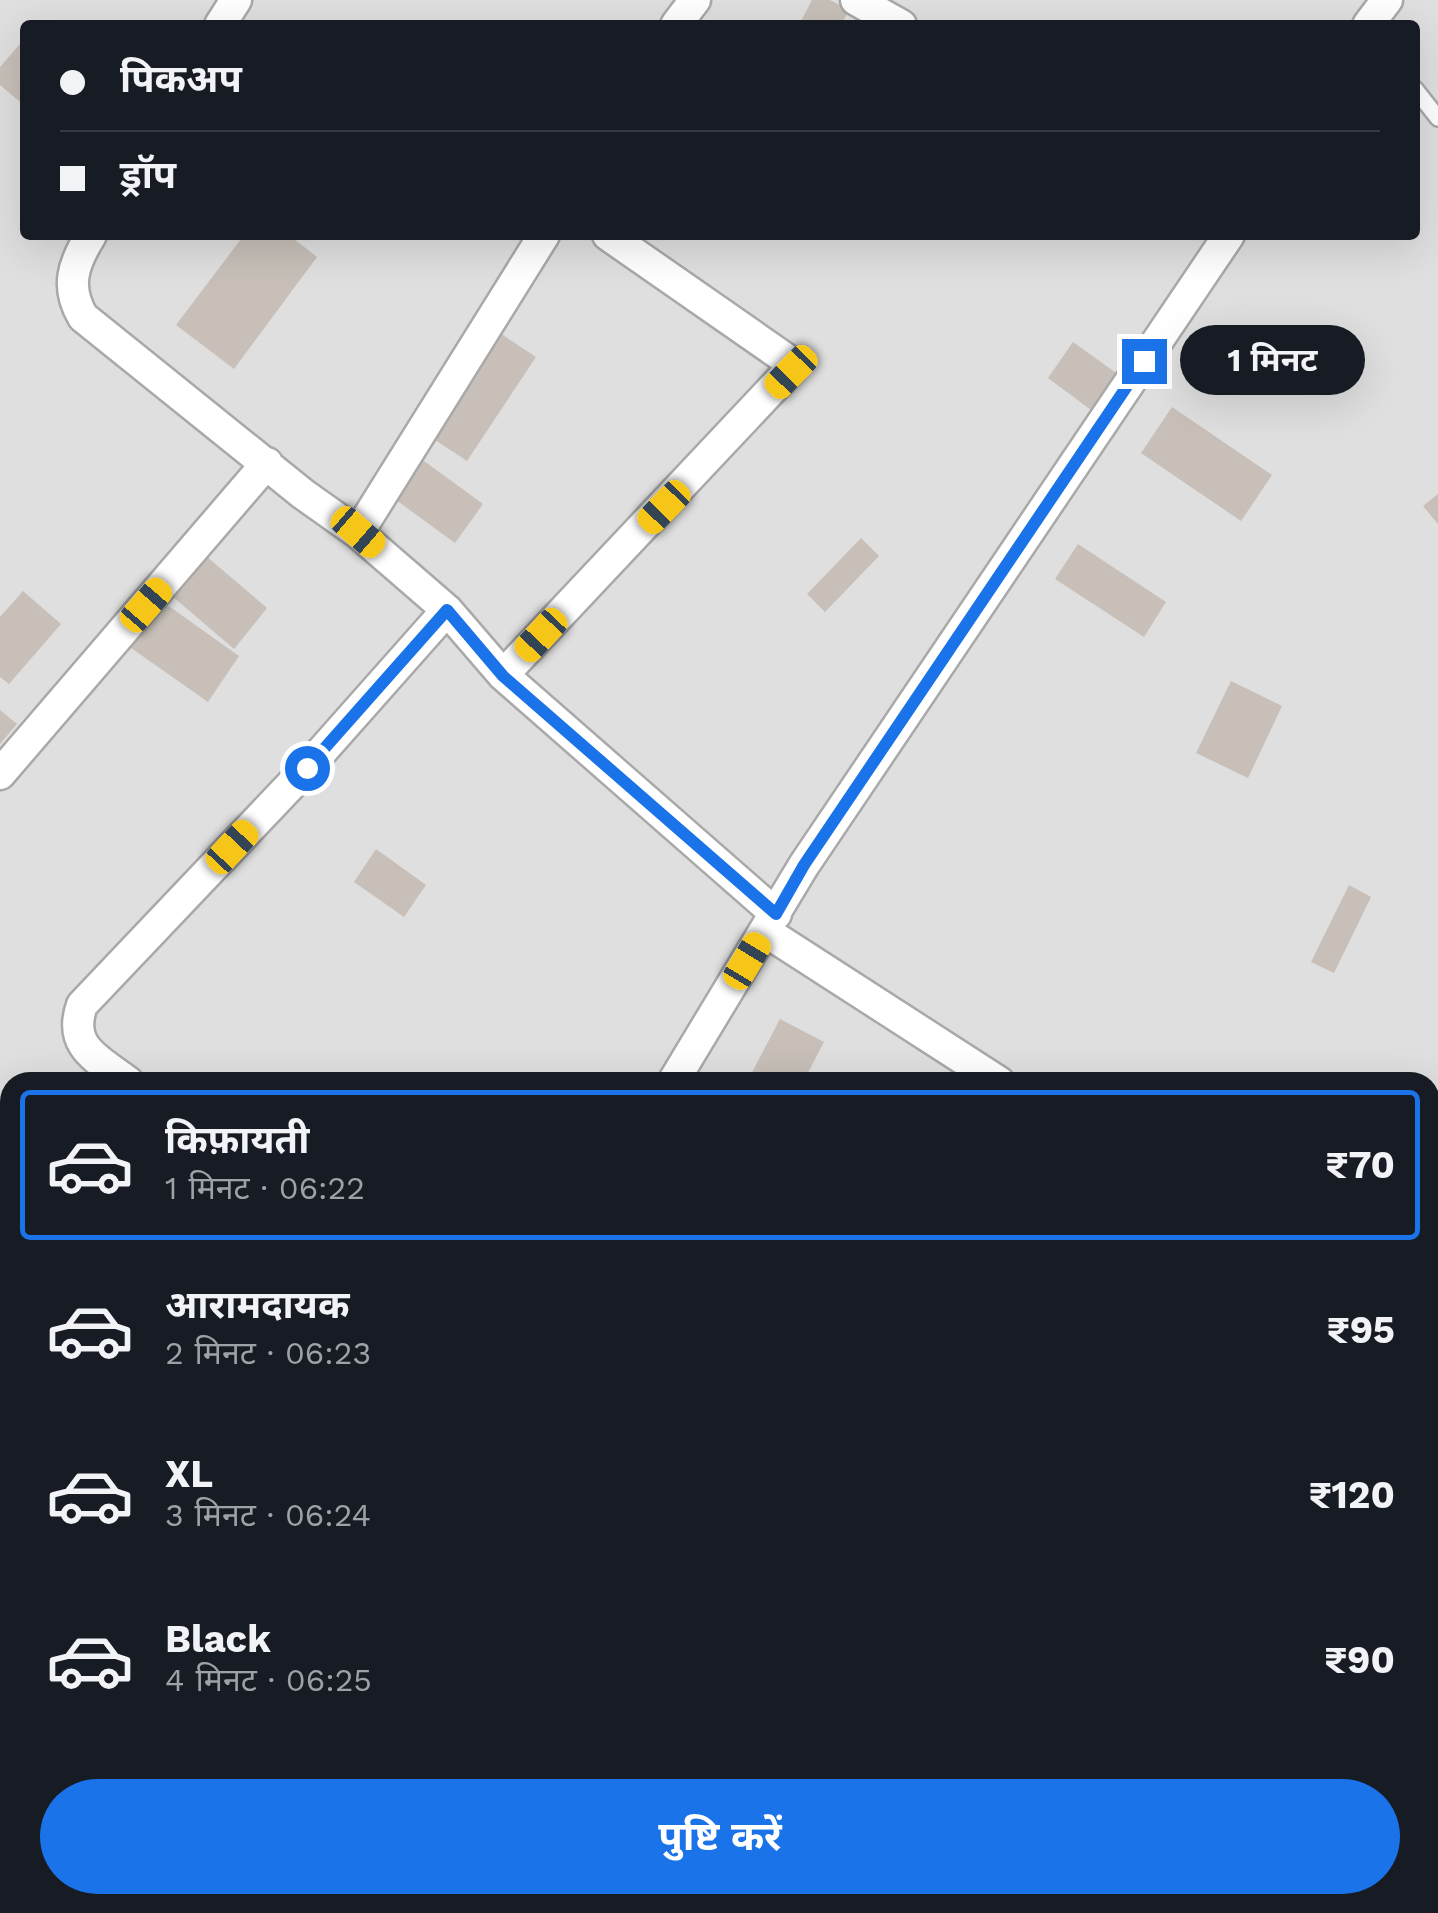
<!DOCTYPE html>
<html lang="hi">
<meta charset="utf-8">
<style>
:root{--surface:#171b24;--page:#20242c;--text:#f1f3f6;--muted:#9ea1a6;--line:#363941;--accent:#1a73e8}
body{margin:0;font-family:"Work Sans","Noto Sans Devanagari",sans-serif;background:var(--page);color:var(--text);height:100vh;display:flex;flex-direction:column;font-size:38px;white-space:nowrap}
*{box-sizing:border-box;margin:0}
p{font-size:32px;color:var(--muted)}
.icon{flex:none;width:55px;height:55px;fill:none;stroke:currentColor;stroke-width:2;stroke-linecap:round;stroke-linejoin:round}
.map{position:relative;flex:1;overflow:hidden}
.details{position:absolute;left:0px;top:1072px;width:1440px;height:842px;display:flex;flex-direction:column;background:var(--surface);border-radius:30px 30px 0 0;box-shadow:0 10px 40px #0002}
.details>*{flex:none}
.hud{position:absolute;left:20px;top:20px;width:1400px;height:220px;border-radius:10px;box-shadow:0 10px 40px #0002;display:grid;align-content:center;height:220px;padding:0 40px;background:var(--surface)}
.end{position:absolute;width:45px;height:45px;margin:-22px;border:12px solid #1a73e8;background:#fff;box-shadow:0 0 0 5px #fff}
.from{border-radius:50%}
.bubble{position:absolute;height:70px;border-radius:35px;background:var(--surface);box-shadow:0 10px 40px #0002;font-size:32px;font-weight:700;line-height:70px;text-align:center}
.car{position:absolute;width:30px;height:60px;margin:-30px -15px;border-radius:12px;box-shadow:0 0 8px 2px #0007;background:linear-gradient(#f5c518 24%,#345 0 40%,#f5c518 0 76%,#345 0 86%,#f5c518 0)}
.hud b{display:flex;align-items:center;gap:35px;height:95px;font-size:38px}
.hud b+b{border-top:2px solid var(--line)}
.hud i{width:25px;height:25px;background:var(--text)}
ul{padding:18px 0 0;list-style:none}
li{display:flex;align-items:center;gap:30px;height:150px;margin:0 20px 15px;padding:0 20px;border:5px solid transparent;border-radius:10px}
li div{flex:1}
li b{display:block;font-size:38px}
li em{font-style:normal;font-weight:700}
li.active{border-color:var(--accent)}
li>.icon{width:90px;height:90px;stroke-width:1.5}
.action{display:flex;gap:20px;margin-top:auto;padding:20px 40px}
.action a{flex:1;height:115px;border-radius:60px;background:var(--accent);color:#fff;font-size:40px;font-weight:700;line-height:115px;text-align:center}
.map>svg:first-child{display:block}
.residential{fill:#e0dfdf;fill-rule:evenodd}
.building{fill:#c7bfb8}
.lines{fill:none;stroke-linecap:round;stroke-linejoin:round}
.lane-casing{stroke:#a9a9a9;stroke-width:20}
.street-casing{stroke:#a9a9a9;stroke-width:35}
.lane{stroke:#fff;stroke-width:15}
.street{stroke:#fff;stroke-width:30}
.route{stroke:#1a73e8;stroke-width:12}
</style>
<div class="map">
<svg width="1438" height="1913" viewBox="0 0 1438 1913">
<rect width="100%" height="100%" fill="#f2efe9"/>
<path class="residential" d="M 0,0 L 1438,0 L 1438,1913 L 0,1913 ZM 25,25 L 1415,25 L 1415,235 L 25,235 ZM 10,1082 L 1430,1082 L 1430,1905 L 10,1905 Z"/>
<path class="building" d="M 812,0 L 830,0 L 849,10 L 841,25 L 799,25 Z
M 25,38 L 25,106 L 0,85 L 0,67 Z
M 244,235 L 289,235 L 317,257 L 234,369 L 176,325 Z
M 492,328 L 536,357 L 467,461 L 423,432 Z
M 1073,342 L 1126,380 L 1099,416 L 1048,378 Z
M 1172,407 L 1272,475 L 1241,521 L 1141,453 Z
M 420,458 L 483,504 L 455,543 L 392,497 Z
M 1438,494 L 1438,524 L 1423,506 Z
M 861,538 L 879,556 L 825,612 L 807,594 Z
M 1078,544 L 1166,602 L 1144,637 L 1055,579 Z
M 206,556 L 267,608 L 234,649 L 172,596 Z
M 23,591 L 61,624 L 9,684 L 0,677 L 0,617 Z
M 156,597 L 239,656 L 208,702 L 124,643 Z
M 1231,681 L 1282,706 L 1248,778 L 1196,753 Z
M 0,710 L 17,724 L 0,744 Z
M 376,849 L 426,885 L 404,917 L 354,882 Z
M 1349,885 L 1371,897 L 1334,973 L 1311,962 Z
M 780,1019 L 824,1042 L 803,1082 L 747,1082 Z
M 10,1554 L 10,1576 L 0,1568 Z
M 0,1819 L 10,1826 L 10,1878 L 0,1871 Z"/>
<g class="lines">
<defs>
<path id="lane" d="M 1415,89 L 1438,118"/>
<path id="street" d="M 856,0 L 901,25
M 220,25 L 236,0
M 676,25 L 695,0
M 1368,25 L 1387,0
M 91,235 C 73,264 65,287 83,317 L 303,494 L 358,533 L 447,610 L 503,675 L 776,914
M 358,533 L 544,235
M 503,675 L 792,368 L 789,361 L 608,235
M 0,774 L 267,463
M 765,931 L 999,1082
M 128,1082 C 98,1059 67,1047 82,1005 L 307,768 L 447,610
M 673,1082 L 804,865 L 1229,235
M 1430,1188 L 1438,1175
M 0,1467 L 10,1474
M 127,1913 L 132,1905
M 777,1913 L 781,1905
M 1103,1913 L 1106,1905"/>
</defs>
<use href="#lane" class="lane-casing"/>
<use href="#street" class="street-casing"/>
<use href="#lane" class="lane"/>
<use href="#street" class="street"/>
</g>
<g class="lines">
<path class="route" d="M 307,768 L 447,610 L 503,676 L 776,914 L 804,865 L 1144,361"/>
</g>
</svg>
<i class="end from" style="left:307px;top:768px"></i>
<i class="end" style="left:1144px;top:361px"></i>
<div class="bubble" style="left:1180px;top:325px;width:185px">1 मिनट</div>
<i class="car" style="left:791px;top:372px;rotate:224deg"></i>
<i class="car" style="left:664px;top:507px;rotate:224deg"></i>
<i class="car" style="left:358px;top:532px;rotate:131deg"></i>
<i class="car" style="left:146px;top:605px;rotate:41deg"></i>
<i class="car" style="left:541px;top:635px;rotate:223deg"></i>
<i class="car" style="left:232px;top:847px;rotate:43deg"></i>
<i class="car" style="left:747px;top:961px;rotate:31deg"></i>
<div class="hud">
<b><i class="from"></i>पिकअप</b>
<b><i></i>ड्रॉप</b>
</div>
<section class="details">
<ul>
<li class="active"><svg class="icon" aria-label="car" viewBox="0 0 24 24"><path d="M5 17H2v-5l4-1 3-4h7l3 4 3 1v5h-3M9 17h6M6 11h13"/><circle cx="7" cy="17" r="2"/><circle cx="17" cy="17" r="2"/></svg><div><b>किफ़ायती</b><p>1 मिनट · 06:22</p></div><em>₹70</em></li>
<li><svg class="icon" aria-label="car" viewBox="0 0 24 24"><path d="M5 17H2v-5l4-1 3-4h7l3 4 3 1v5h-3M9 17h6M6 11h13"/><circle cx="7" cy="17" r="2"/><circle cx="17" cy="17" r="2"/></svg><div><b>आरामदायक</b><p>2 मिनट · 06:23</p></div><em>₹95</em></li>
<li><svg class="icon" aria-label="car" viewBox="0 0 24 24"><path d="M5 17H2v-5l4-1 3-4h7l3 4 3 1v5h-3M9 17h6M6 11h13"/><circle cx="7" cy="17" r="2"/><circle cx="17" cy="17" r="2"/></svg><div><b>XL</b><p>3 मिनट · 06:24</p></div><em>₹120</em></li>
<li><svg class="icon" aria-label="car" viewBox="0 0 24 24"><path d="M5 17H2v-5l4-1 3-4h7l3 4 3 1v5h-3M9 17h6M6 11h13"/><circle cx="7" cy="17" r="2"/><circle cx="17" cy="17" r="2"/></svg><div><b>Black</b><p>4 मिनट · 06:25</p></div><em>₹90</em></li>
</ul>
<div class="action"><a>पुष्टि करें</a></div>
</section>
</div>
